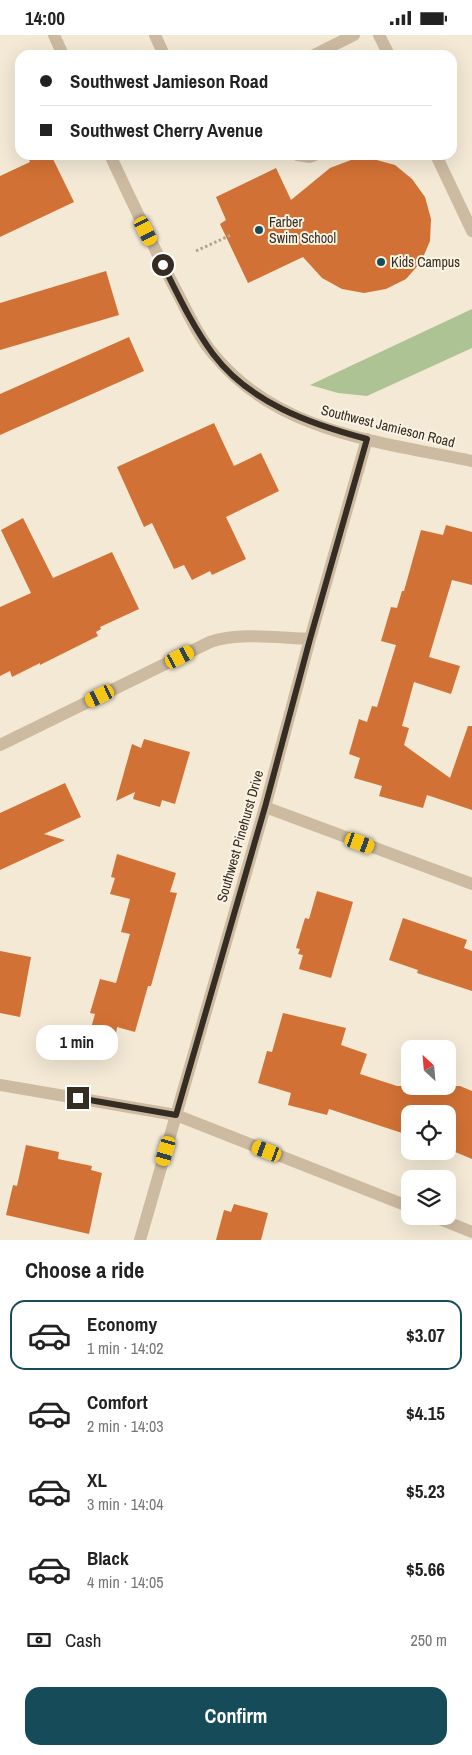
<!DOCTYPE html>
<meta charset="utf-8">
<style>
:root{--surface:#fff;--page:#f2f2f2;--text:#222;--muted:#767676;--line:#e0e0e0;--accent:#164c5a}
body{margin:0;font-family:"Archivo Narrow",sans-serif;background:var(--page);color:var(--text);height:100vh;display:flex;flex-direction:column;font-size:19px;white-space:nowrap}
*{box-sizing:border-box;margin:0}
p{font-size:16px;color:var(--muted)}
.icon{flex:none;width:28px;height:28px;fill:none;stroke:currentColor;stroke-width:2;stroke-linecap:round;stroke-linejoin:round}
.map{position:relative;height:1205px;overflow:hidden}
.side{display:flex;flex-direction:column;background:var(--surface);flex:1}
.side>*{flex:none}
.banner{position:absolute;left:15px;top:15px;width:442px;height:110px;border-radius:15px;box-shadow:0 5px 20px #0002;display:grid;align-content:center;height:110px;padding:0 25px;background:var(--surface)}
.needle{width:32px;rotate:334deg}
.tools{position:absolute;left:401px;top:1005px;display:grid;gap:10px}
.tools a{display:grid;place-items:center;width:55px;height:55px;border-radius:10px;background:var(--surface);box-shadow:0 5px 20px #0002;font-size:25px}
.end{position:absolute;width:22px;height:22px;margin:-11px;border:6px solid #352c24;background:#fff;box-shadow:0 0 0 2px #fff}
.from{border-radius:50%}
.bubble{position:absolute;height:35px;border-radius:15px;background:var(--surface);box-shadow:0 5px 20px #0002;font-size:16px;font-weight:800;line-height:35px;text-align:center}
.car{position:absolute;width:15px;height:30px;margin:-15px -8px;border-radius:6px;box-shadow:0 0 4px 1px #0007;background:linear-gradient(#f5c518 24%,#345 0 40%,#f5c518 0 76%,#345 0 86%,#f5c518 0)}
.banner b{display:flex;align-items:center;gap:18px;height:48px;font-size:19px}
.banner b+b{border-top:1px solid var(--line)}
.banner i{width:12px;height:12px;background:var(--text)}
ul{padding:0;list-style:none}
li{display:flex;align-items:center;gap:15px;height:70px;margin:0 10px 8px;padding:0 15px;border:2px solid transparent;border-radius:15px}
li div{flex:1}
li b{display:block;font-size:19px}
li em{font-style:normal;font-weight:800}
li.active{border-color:var(--accent)}
li>.icon{width:45px;height:45px;stroke-width:1.5}
h2{padding:0 25px;font-size:22px;line-height:60px}
.pay{display:flex;align-items:center;gap:12px;height:55px;padding:0 25px;font-size:19px}
.pay p{margin-inline-start:auto}
.primary-button{display:flex;gap:10px;margin-top:auto;padding:10px 25px}
.primary-button a{flex:1;height:58px;border-radius:15px;background:var(--accent);color:#fff;font-size:20px;font-weight:800;line-height:58px;text-align:center}
.status{display:flex;justify-content:space-between;align-items:center;height:35px;padding:0 25px;background:var(--surface);direction:ltr}
.status svg{height:14px;fill:currentColor}
.map>svg:first-child{display:block}
.green{fill:#adc394}
.building{fill:#d27135}
.lines{fill:none;stroke-linecap:round;stroke-linejoin:round}
.path{stroke:#b7a48b;stroke-width:3;stroke-dasharray:2.5 2.5;stroke-linecap:butt}
.minor{stroke:#ccbaa1;stroke-width:12}
.route{stroke:#352c24;stroke-width:6}
.poi-dot{fill:#164c5a;stroke:#fbf3e2;stroke-width:2}
.labels{text-anchor:middle;stroke-width:4;stroke-linejoin:round;paint-order:stroke}
.poi-label{font-size:14px;fill:#352c24;stroke:#fbf3e2;text-anchor:start}
.street-label{font-size:14px;fill:#352c24;stroke:#fbf3e2}
</style>
<div class="status"><b>14:00</b><svg viewBox="0 0 49 12"><path d="M0 12V9h3v3zM5 12V6h3v6zM10 12V3h3v9zM15 12V0h3v12zM26 1h20v11H26zM47 4h2v5h-2z"/></svg></div>
<div class="map">
<svg width="472" height="1205" viewBox="0 0 472 1205">
<rect width="100%" height="100%" fill="#f3e9d5"/>
<path class="green" d="M 472,274 L 472,313 L 367,361 L 338,358 L 310,350 Z"/>
<path class="building" d="M 27,120 L 51,120 L 74,167 L 0,202 L 0,141 L 30,127 Z
M 373,124 L 395,130 L 412,144 L 425,162 L 431,184 L 430,206 L 421,227 L 406,244 L 386,254 L 364,258 L 342,254 L 322,243 L 303,222 L 248,248 L 220,189 L 226,185 L 216,162 L 276,133 L 291,165 L 330,133 L 351,125 Z
M 106,236 L 119,280 L 0,315 L 0,268 Z
M 129,302 L 144,336 L 0,400 L 0,359 Z
M 214,388 L 234,431 L 261,418 L 279,456 L 226,482 L 246,524 L 212,540 L 210,536 L 192,545 L 184,530 L 174,534 L 152,488 L 144,492 L 117,432 Z
M 23,483 L 53,543 L 112,517 L 139,574 L 100,592 L 101,594 L 96,597 L 98,601 L 40,630 L 40,628 L 12,642 L 10,636 L 0,641 L 0,572 L 31,558 L 1,495 Z
M 446,490 L 472,497 L 472,550 L 452,545 L 429,622 L 460,631 L 451,659 L 414,647 L 402,691 L 409,693 L 404,710 L 450,743 L 468,691 L 472,691 L 472,775 L 427,760 L 423,773 L 379,761 L 382,751 L 354,743 L 360,723 L 349,719 L 359,684 L 367,687 L 372,671 L 377,672 L 396,610 L 381,606 L 391,572 L 397,573 L 402,556 L 404,556 L 421,495 L 443,500 Z
M 144,704 L 190,717 L 175,769 L 162,765 L 160,772 L 133,764 L 135,757 L 116,766 L 132,709 L 141,713 Z
M 65,748 L 81,782 L 44,799 L 65,805 L 0,835 L 0,778 Z
M 117,819 L 176,838 L 170,857 L 177,858 L 151,951 L 148,951 L 135,997 L 117,992 L 116,999 L 91,993 L 95,979 L 90,978 L 100,944 L 116,948 L 130,899 L 121,897 L 130,864 L 110,859 L 115,843 L 111,842 Z
M 317,856 L 353,867 L 331,943 L 299,934 L 303,920 L 298,919 L 300,914 L 296,913 L 305,883 L 309,884 Z
M 403,883 L 467,905 L 464,913 L 472,916 L 472,956 L 417,938 L 418,935 L 389,925 Z
M 0,916 L 31,922 L 20,982 L 0,978 Z
M 283,978 L 346,993 L 341,1010 L 367,1019 L 360,1039 L 397,1051 L 460,1051 L 472,1056 L 472,1124 L 448,1114 L 448,1079 L 410,1079 L 410,1094 L 404,1092 L 402,1098 L 329,1074 L 327,1080 L 288,1070 L 291,1058 L 258,1048 L 267,1016 L 272,1017 Z
M 26,1110 L 59,1117 L 58,1124 L 92,1131 L 91,1135 L 102,1138 L 89,1199 L 6,1180 L 13,1150 L 17,1151 Z
M 234,1169 L 268,1178 L 261,1205 L 216,1205 L 224,1175 L 231,1177 Z"/>
<g class="lines">
<path class="path" d="M 196,216 L 231,200"/>
<path class="minor" d="M 54,0 L 63,20
M 155,0 L 164,20
M 379,0 L 389,20
M 314,20 L 354,0
M 110,120 C 132,167 154,214 178,259 C 189,280 199,303 215,321 C 240,351 274,373 310,387 C 361,407 418,415 472,426
M 297,120 L 310,122 L 315,120
M 436,120 L 472,196
M 0,710 L 210,607 C 239,597 279,603 310,604
M 265,772 L 472,849
M 0,1050 L 176,1080 L 410,1172
M 432,1181 L 472,1197
M 140,1205 L 265,772 L 310,604 L 367,404"/>
</g>
<g class="lines">
<path class="route" d="M 78,1063 L 176,1080 L 265,772 L 310,604 L 367,404 C 310,389 250,368 213,319 C 193,292 178,260 163,230"/>
</g>
<g class="poi-dot">
<circle cx="259" cy="195" r="5"/>
<circle cx="381" cy="227" r="5"/>
</g>
<g class="labels">
<g class="poi-label">
<text x="269" y="192">Farber<tspan x="269" dy="16">Swim School</tspan></text>
<text x="391" y="232">Kids Campus</text>
</g>
<g class="street-label">
<text transform="translate(388 391) rotate(14)" y="5">Southwest Jamieson Road</text>
<text transform="translate(240 801) rotate(-74)" y="5">Southwest Pinehurst Drive</text>
</g>
</g>
</svg>
<div class="tools">
<a><svg class="needle" viewBox="-14 -14 28 28"><path d="M0-13l5 13h-10z" fill="#e53935"/><path d="M0 13l5-13h-10z" fill="#767676"/></svg></a>
<a><svg class="icon" aria-label="locate" viewBox="0 0 24 24"><circle cx="12" cy="12" r="6"/><path d="M12 2v4M12 18v4M2 12h4M18 12h4"/></svg></a>
<a><svg class="icon" aria-label="layers" viewBox="0 0 24 24"><path d="M12 4l9 5-9 5-9-5zM3 14l9 5 9-5"/></svg></a>
</div>
<i class="end from" style="left:163px;top:230px"></i>
<i class="end" style="left:78px;top:1063px"></i>
<div class="bubble" style="left:36px;top:990px;width:82px">1 min</div>
<i class="car" style="left:146px;top:196px;rotate:153deg"></i>
<i class="car" style="left:180px;top:622px;rotate:63deg"></i>
<i class="car" style="left:100px;top:661px;rotate:244deg"></i>
<i class="car" style="left:360px;top:808px;rotate:110deg"></i>
<i class="car" style="left:166px;top:1116px;rotate:196deg"></i>
<i class="car" style="left:267px;top:1116px;rotate:291deg"></i>
<div class="banner">
<b><i class="from"></i>Southwest Jamieson Road</b>
<b><i></i>Southwest Cherry Avenue</b>
</div>
</div>
<section class="side">
<h2>Choose a ride</h2>
<ul>
<li class="active"><svg class="icon" aria-label="car" viewBox="0 0 24 24"><path d="M5 17H2v-5l4-1 3-4h7l3 4 3 1v5h-3M9 17h6M6 11h13"/><circle cx="7" cy="17" r="2"/><circle cx="17" cy="17" r="2"/></svg><div><b>Economy</b><p>1 min · 14:02</p></div><em>$3.07</em></li>
<li><svg class="icon" aria-label="car" viewBox="0 0 24 24"><path d="M5 17H2v-5l4-1 3-4h7l3 4 3 1v5h-3M9 17h6M6 11h13"/><circle cx="7" cy="17" r="2"/><circle cx="17" cy="17" r="2"/></svg><div><b>Comfort</b><p>2 min · 14:03</p></div><em>$4.15</em></li>
<li><svg class="icon" aria-label="car" viewBox="0 0 24 24"><path d="M5 17H2v-5l4-1 3-4h7l3 4 3 1v5h-3M9 17h6M6 11h13"/><circle cx="7" cy="17" r="2"/><circle cx="17" cy="17" r="2"/></svg><div><b>XL</b><p>3 min · 14:04</p></div><em>$5.23</em></li>
<li><svg class="icon" aria-label="car" viewBox="0 0 24 24"><path d="M5 17H2v-5l4-1 3-4h7l3 4 3 1v5h-3M9 17h6M6 11h13"/><circle cx="7" cy="17" r="2"/><circle cx="17" cy="17" r="2"/></svg><div><b>Black</b><p>4 min · 14:05</p></div><em>$5.66</em></li>
</ul>
<div class="pay"><svg class="icon" aria-label="cash" viewBox="0 0 24 24"><path d="M3 7h18v10H3z"/><circle cx="12" cy="12" r="2"/></svg>Cash<p>250 m</p></div>
<div class="primary-button"><a>Confirm</a></div>
</section>
